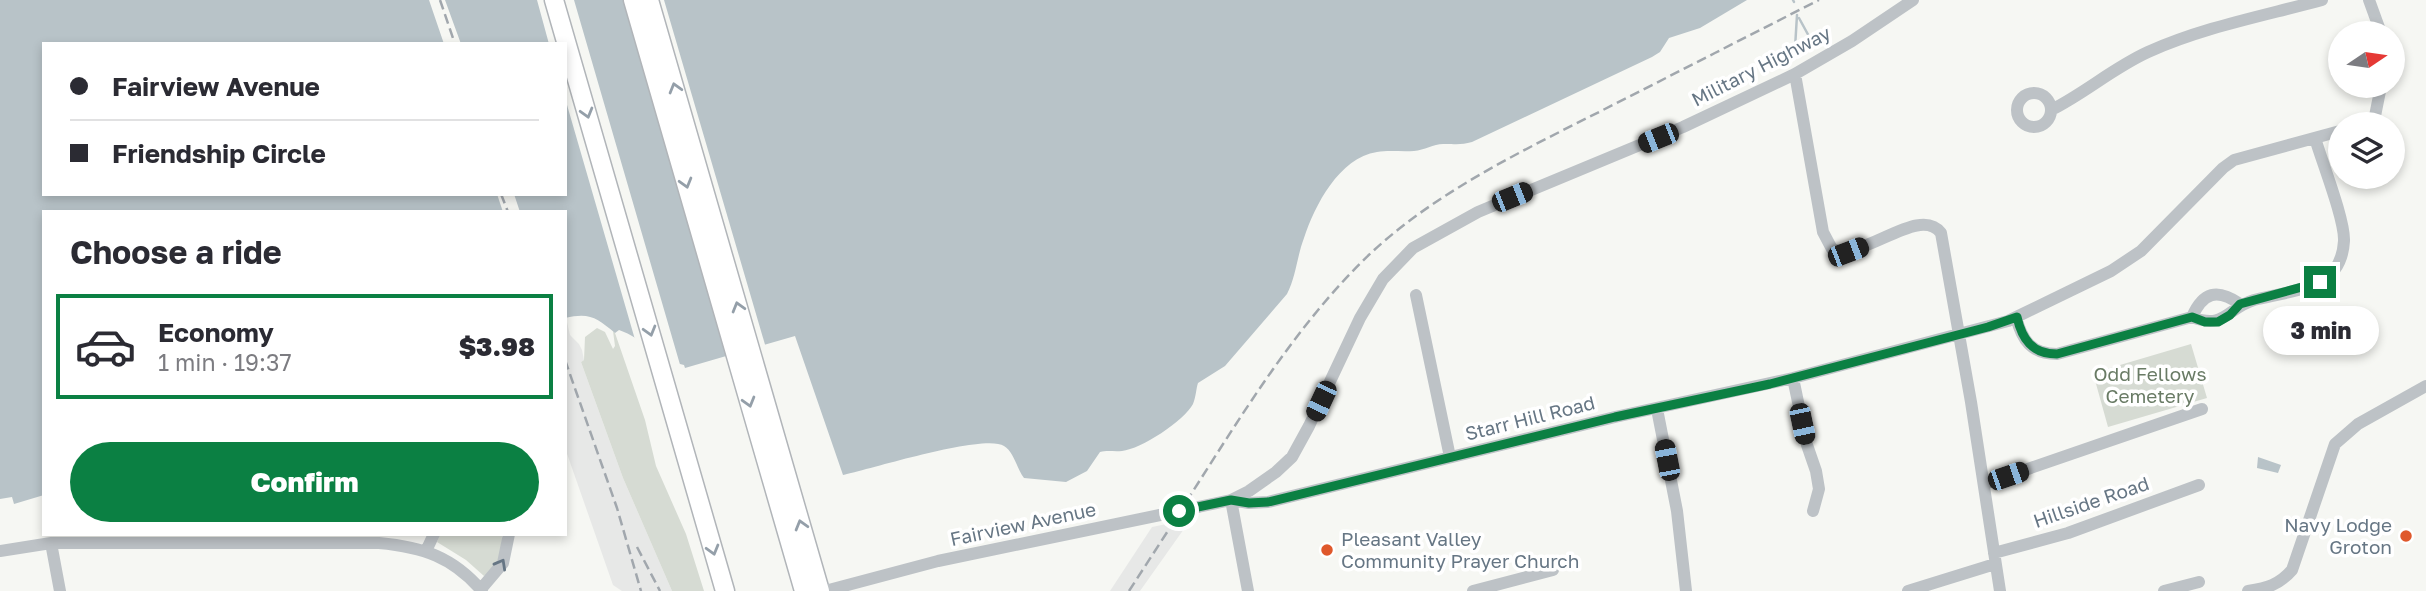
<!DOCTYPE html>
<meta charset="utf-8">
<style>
:root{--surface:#fff;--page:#f2f2f3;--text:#2b2b33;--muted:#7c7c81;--line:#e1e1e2;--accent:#0b8043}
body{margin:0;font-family:"Golos Text",sans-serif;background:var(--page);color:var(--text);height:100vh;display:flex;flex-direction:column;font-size:26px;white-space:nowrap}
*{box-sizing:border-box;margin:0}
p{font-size:23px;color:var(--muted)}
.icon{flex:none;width:38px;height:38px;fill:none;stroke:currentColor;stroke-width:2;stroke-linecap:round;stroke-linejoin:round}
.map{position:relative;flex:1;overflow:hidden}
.side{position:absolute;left:42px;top:210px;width:525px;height:326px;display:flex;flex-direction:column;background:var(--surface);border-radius:0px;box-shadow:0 4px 10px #0003}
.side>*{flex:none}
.guide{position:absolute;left:42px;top:42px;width:525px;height:154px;border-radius:0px;box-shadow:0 4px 10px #0003;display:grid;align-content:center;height:154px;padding:0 28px;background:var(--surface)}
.needle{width:46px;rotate:77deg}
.fabs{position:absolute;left:2328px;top:21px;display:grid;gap:14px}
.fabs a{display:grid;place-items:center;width:77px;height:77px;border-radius:50%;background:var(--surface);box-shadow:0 4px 10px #0003;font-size:35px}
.end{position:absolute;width:32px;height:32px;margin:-16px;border:9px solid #0b8043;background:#fff;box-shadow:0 0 0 4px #fff}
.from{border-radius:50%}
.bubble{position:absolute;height:49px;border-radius:24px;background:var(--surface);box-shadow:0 4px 10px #0003;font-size:23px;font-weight:800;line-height:49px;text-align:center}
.car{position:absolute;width:21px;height:42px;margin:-21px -10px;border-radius:9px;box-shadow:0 0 5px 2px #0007;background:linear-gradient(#222 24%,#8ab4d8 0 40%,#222 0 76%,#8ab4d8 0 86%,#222 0)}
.guide b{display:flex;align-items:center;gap:24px;height:66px;font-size:26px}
.guide b+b{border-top:2px solid var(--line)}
.guide i{width:18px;height:18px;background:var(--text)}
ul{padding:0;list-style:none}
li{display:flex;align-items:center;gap:21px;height:105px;margin:0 14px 10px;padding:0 14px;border:4px solid transparent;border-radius:0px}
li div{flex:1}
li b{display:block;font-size:26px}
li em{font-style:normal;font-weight:800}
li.active{border-color:var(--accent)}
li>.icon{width:63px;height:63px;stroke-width:1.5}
h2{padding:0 28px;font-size:32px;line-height:84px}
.cta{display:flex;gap:14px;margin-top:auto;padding:14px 28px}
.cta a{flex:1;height:80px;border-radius:42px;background:var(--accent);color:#fff;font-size:28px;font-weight:800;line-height:80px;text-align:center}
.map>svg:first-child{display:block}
.built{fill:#e7e8e7}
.green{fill:#d6dbd3}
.water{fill:#b8c3c8;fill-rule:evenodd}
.pier{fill:#f6f7f3}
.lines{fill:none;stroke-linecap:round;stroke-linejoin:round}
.stream{stroke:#b8c3c8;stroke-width:2.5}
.highway-casing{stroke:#b1b5b9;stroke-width:21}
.minor{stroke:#bdc2c6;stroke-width:12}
.highway{stroke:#fff;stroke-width:18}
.rail{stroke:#a1a7ad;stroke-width:2.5;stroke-dasharray:10 5;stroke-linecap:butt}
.minor-bridge{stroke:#bdc2c6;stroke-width:12}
.oneway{stroke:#949fa9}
.oneway2{stroke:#667684}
.route{stroke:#0b8043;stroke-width:9}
.poi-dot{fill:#df582b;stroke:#fff;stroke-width:2.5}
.labels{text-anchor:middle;stroke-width:7;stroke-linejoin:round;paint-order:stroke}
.street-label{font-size:19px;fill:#667684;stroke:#fff}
.park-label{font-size:19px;fill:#697b65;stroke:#fff}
.poi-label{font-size:19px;fill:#667684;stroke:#fff;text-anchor:end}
</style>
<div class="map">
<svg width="2426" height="591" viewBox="0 0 2426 591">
<rect width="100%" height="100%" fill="#f6f7f3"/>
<path class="built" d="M 566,318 L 570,335 L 579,344 L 582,350 L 584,360 L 581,362 L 623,478 L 672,591 L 622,591 L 613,585 L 565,448 Z
M 1191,519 L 1140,591 L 1110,591 L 1152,527 Z"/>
<path class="green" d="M 597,328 L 605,332 L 613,349 L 615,346 L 613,331 L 615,333 L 645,420 L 656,466 L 686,534 L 704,591 L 672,591 L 623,478 L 581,362 L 584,360 L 585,337 Z
M 2191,344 L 2207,398 L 2108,427 L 2093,373 Z
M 440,534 L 502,534 C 502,550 500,568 484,576 L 466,560 L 437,542 Z"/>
<path class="water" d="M 0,0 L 1747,0 L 1700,28 L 1669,38 L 1660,52 L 1652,57 L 1472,142 C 1462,145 1456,144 1445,144 C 1435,143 1425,150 1414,151 C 1402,152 1389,150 1377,152 C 1339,158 1315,205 1304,238 C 1297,256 1296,277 1287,294 L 1225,366 L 1198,383 C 1196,389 1196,397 1193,404 C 1184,421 1141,449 1122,451 C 1114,452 1108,450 1100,452 L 1087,471 L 1066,482 L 1024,478 C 1017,469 1014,452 1004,446 C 985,433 871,469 843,475 L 795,336 L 685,368 L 684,365 C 657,359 643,338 619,330 L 615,333 C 597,318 590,312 565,318 L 565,212 L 44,212 L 44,495 L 14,504 L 12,497 L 0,499 ZM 44,44 L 565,44 L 565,194 L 44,194 Z
M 2258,457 L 2281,465 L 2278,473 L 2257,468 Z"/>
<path class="pier" d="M 429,0 L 445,0 L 461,44 L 444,44 Z
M 537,0 L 574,0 L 681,368 L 662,362 L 636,343 L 565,98 L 565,44 L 549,44 Z
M 624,0 L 664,0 L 766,348 L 728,359 Z
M 497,194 L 514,194 L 520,212 L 503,212 Z"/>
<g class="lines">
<path class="stream" d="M 1793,0 L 1794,2
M 1799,18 L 1811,40
M 1795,48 L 1797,15"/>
<defs>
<path id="highway" d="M 554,0 L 725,591
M 633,0 L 804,591
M 649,0 L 820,591"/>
</defs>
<use href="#highway" class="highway-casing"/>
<path class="minor" d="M 2369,0 L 2381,33
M 1795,74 L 1823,232 L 1832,249 C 1863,262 1919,204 1941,233 L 1971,402 L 2000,591
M2017 110a17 17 0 1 1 34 0a17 17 0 1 1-34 0Z
M 2051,110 C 2085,93 2113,68 2148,52 C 2204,27 2263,16 2322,0
M 2362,124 L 2374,121 L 2381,86
M 1416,295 L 1450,457
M 2016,317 C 2022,340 2031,354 2057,354 L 2192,317 C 2225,330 2227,308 2254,300 C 2274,295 2304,291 2321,281 C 2336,273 2343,258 2344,241 C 2345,220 2322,162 2315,138
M 2192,317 C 2203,292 2217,288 2240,304
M 1793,378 L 1807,445 L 1816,471 L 1819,489 L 1813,511
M 1657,409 L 1677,511 L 1686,591
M 1984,484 L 2202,409
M 1231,500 L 1249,503 L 1268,502 L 1615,417 L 1793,378 L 2008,321 L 2111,271 L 2141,251 L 2223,168 L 2234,160 L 2340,131
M 1231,500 L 1248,591
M 1198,507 L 1231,500 L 1249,491 L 1276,472 L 1292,457 L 1309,426 L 1360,318 L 1383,279 L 1413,248 L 1478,212 L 1683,127 L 1795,74 L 1852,41 L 1913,0
M 51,543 L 60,591
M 0,551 L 51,543 L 379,543 C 423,547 453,557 482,591
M 426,551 L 434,534
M 1994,553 L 2068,533 L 2199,485
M 481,589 L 503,563 L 509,534
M 825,591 L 938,561 L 1160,515
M 1473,591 L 1553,570
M 1908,591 L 1995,564
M 2164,591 L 2199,582
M 2248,591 C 2267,588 2279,585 2292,570 L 2335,444 L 2358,424 L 2426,386"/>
<use href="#highway" class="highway"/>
<path class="rail" d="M 440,0 L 455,44
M 501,194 L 508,212
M 565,360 L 617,508 L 641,591
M 1186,502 C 1242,415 1296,324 1372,252 C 1438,191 1522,151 1601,111 C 1674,74 1746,37 1819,0
M 637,547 L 660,591
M 1129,591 L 1173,523"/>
<path class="minor-bridge" d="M 1160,515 L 1198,507"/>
</g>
<defs><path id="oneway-chevron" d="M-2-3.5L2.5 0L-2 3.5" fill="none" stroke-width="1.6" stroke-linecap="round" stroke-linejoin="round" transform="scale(1.75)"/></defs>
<g class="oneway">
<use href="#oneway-chevron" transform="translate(675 88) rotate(-106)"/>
<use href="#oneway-chevron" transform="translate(587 113) rotate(74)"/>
<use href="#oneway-chevron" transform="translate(686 183) rotate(74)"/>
<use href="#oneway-chevron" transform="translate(738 307) rotate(-106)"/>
<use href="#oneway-chevron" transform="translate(650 331) rotate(74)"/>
<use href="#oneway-chevron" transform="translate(749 402) rotate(74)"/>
<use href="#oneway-chevron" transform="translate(801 525) rotate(-106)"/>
<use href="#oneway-chevron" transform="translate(713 550) rotate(74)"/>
</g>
<use class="oneway2" href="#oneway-chevron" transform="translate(501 564) rotate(-61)"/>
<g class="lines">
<path class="route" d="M 1179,511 L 1231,500 L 1249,503 L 1268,502 L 1615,417 L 1770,384 L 1988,327 L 2017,317 C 2022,339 2032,354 2057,354 L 2192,317 L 2205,322 L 2218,322 L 2230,315 L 2240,304 L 2320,282"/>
</g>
<g class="poi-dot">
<circle cx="2406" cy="536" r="7"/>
<circle cx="1327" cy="550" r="7"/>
</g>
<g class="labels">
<g class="street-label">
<text transform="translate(1761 66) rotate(-27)" y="7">Military Highway</text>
<text transform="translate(1530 418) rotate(-14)" y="7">Starr Hill Road</text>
<text transform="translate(2091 502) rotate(-19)" y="7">Hillside Road</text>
<text transform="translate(1023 524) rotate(-12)" y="7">Fairview Avenue</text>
</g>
<g class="park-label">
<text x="2150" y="381">Odd Fellows<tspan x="2150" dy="22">Cemetery</tspan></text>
</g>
<g class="poi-label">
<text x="2392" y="532">Navy Lodge<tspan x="2392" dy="22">Groton</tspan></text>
<text x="1341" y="546" text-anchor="start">Pleasant Valley<tspan x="1341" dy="22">Community Prayer Church</tspan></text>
</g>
</g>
</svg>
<div class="fabs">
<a><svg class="needle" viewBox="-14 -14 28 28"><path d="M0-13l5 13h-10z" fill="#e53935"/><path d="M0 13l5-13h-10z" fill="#7c7c81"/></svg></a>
<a><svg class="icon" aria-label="layers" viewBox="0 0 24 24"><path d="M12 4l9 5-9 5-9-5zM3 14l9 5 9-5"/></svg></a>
</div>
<i class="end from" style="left:1179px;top:511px"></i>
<i class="end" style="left:2320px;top:282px"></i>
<div class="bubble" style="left:2263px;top:306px;width:116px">3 min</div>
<i class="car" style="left:1658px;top:138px;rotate:248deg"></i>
<i class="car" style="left:1512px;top:197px;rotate:68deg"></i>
<i class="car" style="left:1848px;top:252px;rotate:69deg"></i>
<i class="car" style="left:1321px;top:401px;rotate:205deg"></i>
<i class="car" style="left:1802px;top:424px;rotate:168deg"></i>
<i class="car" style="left:1667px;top:460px;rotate:349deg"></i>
<i class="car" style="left:2008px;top:476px;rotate:71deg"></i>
<div class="guide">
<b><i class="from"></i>Fairview Avenue</b>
<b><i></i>Friendship Circle</b>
</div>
<section class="side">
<h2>Choose a ride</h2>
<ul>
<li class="active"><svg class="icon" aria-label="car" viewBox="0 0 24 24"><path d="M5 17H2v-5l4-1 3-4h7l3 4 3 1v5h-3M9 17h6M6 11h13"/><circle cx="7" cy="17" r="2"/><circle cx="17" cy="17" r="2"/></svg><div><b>Economy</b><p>1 min · 19:37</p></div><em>$3.98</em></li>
</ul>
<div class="cta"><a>Confirm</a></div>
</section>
</div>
